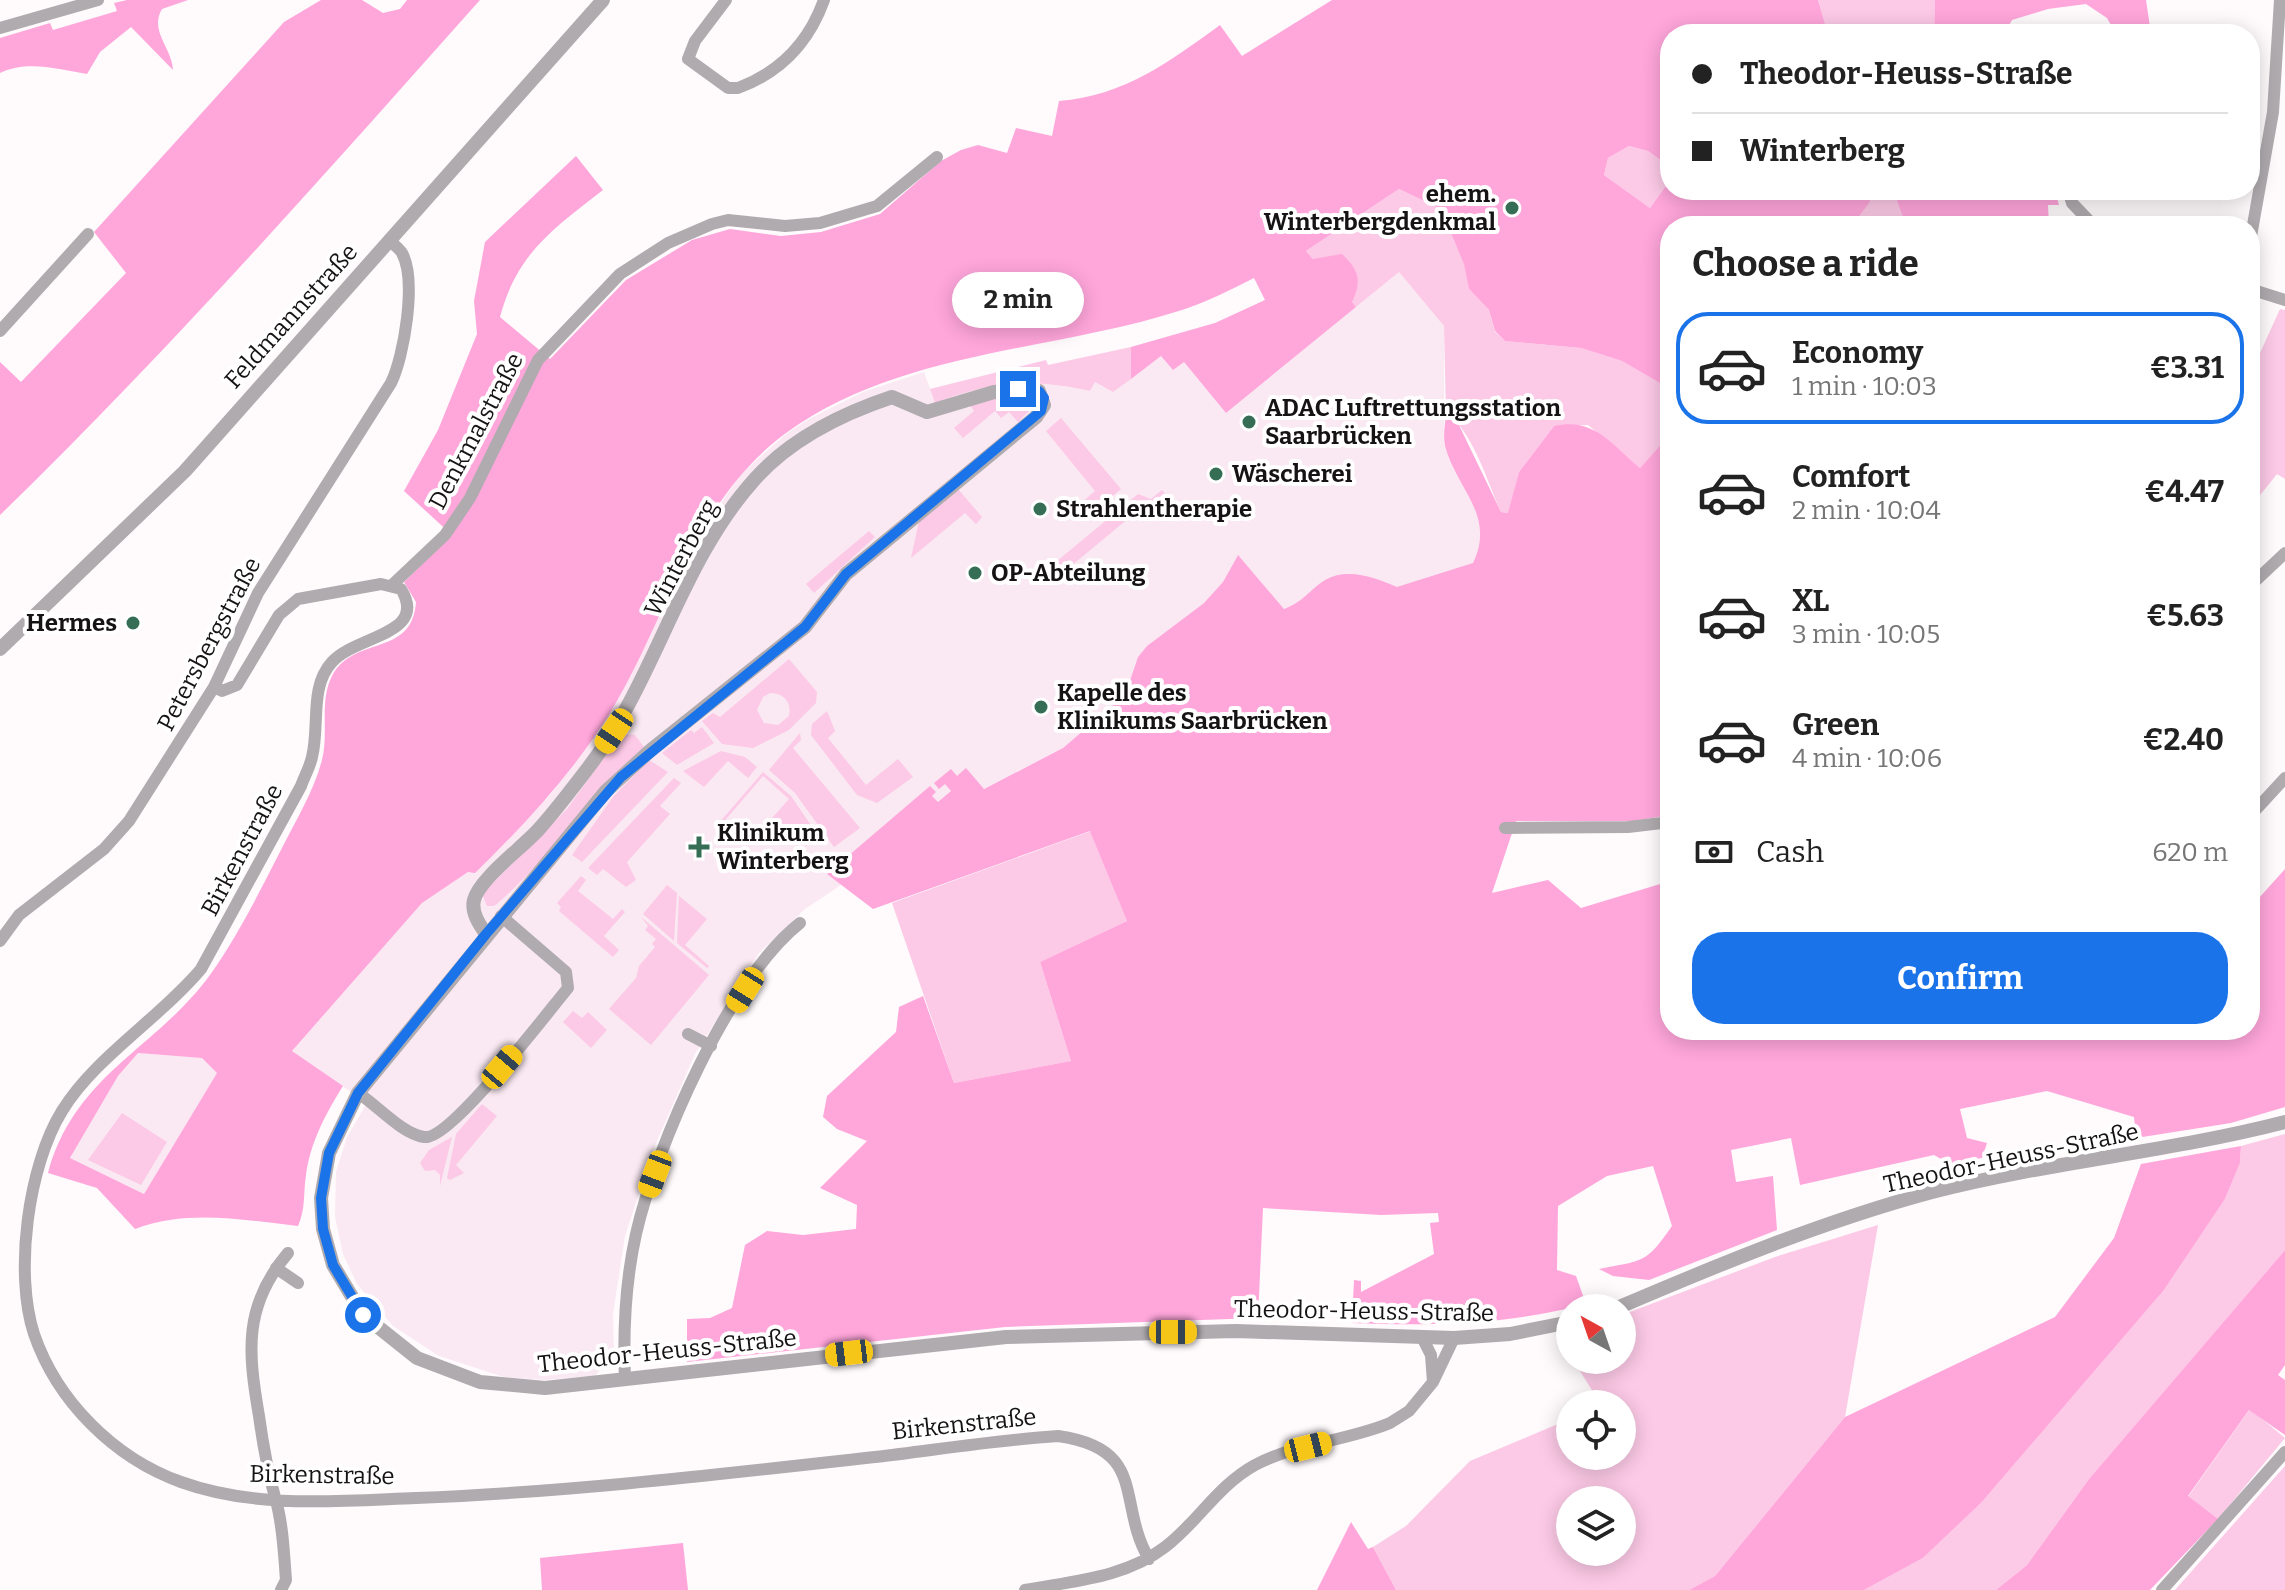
<!DOCTYPE html>
<meta charset="utf-8">
<style>
:root{--surface:#fff;--page:#f2f2f2;--text:#222;--muted:#767676;--line:#e0e0e0;--accent:#1a73e8}
body{margin:0;font-family:Bitter,serif;background:var(--page);color:var(--text);height:100vh;display:flex;flex-direction:column;font-size:30px;white-space:nowrap}
*{box-sizing:border-box;margin:0}
p{font-size:26px;color:var(--muted)}
.icon{flex:none;width:44px;height:44px;fill:none;stroke:currentColor;stroke-width:2;stroke-linecap:round;stroke-linejoin:round}
.map{position:relative;flex:1;overflow:hidden}
.side{position:absolute;left:1660px;top:216px;width:600px;height:824px;display:flex;flex-direction:column;background:var(--surface);border-radius:32px;box-shadow:0 4px 20px #0003}
.side>*{flex:none}
.top-card{position:absolute;left:1660px;top:24px;width:600px;height:176px;border-radius:32px;box-shadow:0 4px 20px #0003;display:grid;align-content:center;height:176px;padding:0 32px;background:var(--surface)}
.needle{width:52px;rotate:320deg}
.fabs{position:absolute;left:1556px;top:1294px;display:grid;gap:16px}
.fabs a{display:grid;place-items:center;width:80px;height:80px;border-radius:50%;background:var(--surface);box-shadow:0 4px 20px #0003;font-size:40px}
.end{position:absolute;width:36px;height:36px;margin:-18px;border:10px solid #1a73e8;background:#fff;box-shadow:0 0 0 4px #fff}
.from{border-radius:50%}
.bubble{position:absolute;height:56px;border-radius:28px;background:var(--surface);box-shadow:0 4px 20px #0003;font-size:26px;font-weight:700;line-height:56px;text-align:center}
.car{position:absolute;width:24px;height:48px;margin:-24px -12px;border-radius:10px;box-shadow:0 0 6px 2px #0007;background:linear-gradient(#f5c518 24%,#345 0 40%,#f5c518 0 76%,#345 0 86%,#f5c518 0)}
.top-card b{display:flex;align-items:center;gap:28px;height:76px;font-size:30px}
.top-card b+b{border-top:2px solid var(--line)}
.top-card i{width:20px;height:20px;background:var(--text)}
ul{padding:0;list-style:none}
li{display:flex;align-items:center;gap:24px;height:112px;margin:0 16px 12px;padding:0 16px;border:4px solid transparent;border-radius:32px}
li div{flex:1}
li b{display:block;font-size:30px}
li em{font-style:normal;font-weight:700}
li.current{border-color:var(--accent)}
li>.icon{width:72px;height:72px;stroke-width:1.5}
h2{padding:0 32px;font-size:36px;line-height:96px}
.pay{display:flex;align-items:center;gap:20px;height:88px;padding:0 32px;font-size:30px}
.pay p{margin-inline-start:auto}
.cta{display:flex;gap:16px;margin-top:auto;padding:16px 32px}
.cta a{flex:1;height:92px;border-radius:32px;background:var(--accent);color:#fff;font-size:32px;font-weight:700;line-height:92px;text-align:center}
.map>svg:first-child{display:block}
.built{fill:#fae9f2}
.green{fill:#fcc9e6;fill-rule:evenodd}
.forest{fill:#ffa6db;fill-rule:evenodd}
.lines{fill:none;stroke-linecap:round;stroke-linejoin:round}
.minor{stroke:#afabae;stroke-width:12}
.tertiary{stroke:#afabae;stroke-width:14}
.route{stroke:#1a73e8;stroke-width:10}
.poi-dot{fill:#356d55;stroke:#fff;stroke-width:3}
.labels{text-anchor:middle;stroke-width:8;stroke-linejoin:round;paint-order:stroke}
.poi-label{font-size:24px;font-weight:bold;fill:#161315;stroke:#fff;text-anchor:start}
.street-label{font-size:24px;fill:#161315;stroke:#fff}
</style>
<div class="map">
<svg width="2285" height="1590" viewBox="0 0 2285 1590">
<rect width="100%" height="100%" fill="#fffafc"/>
<path class="built" d="M 1399,272 L 1444,326 L 1444,444 L 1507,567 L 1439,594 L 1326,580 L 1302,602 L 1284,609 L 1237,556 L 1223,582 L 1204,603 L 1147,646 L 1138,657 L 1125,695 L 1063,748 L 983,789 L 841,885 L 805,909 L 759,953 L 695,1054 L 653,1150 L 625,1236 L 613,1314 L 614,1354 L 595,1376 L 545,1380 L 504,1377 L 439,1356 L 393,1326 L 357,1284 L 343,1254 L 335,1217 L 336,1172 L 347,1137 L 367,1103 L 292,1051 L 422,903 L 468,872 L 550,795 L 583,752 L 632,673 L 694,542 L 741,474 L 786,434 L 809,419 L 863,392 L 924,372 L 935,403 L 969,390 L 1015,382 L 1041,382 L 1090,391 L 1095,382 L 1113,392 L 1161,356 L 1184,362 L 1226,413 Z
M 138,1053 L 202,1058 L 217,1073 L 144,1194 L 70,1158 L 118,1076 Z"/>
<path class="green" d="M 1818,0 L 1935,0 L 1934,34 L 1828,34 Z
M 1629,146 L 1648,151 L 1670,167 L 1670,180 L 1650,208 L 1604,175 L 1608,158 Z
M 1399,189 L 1441,209 L 1465,264 L 1469,289 L 1489,310 L 1495,332 L 1505,341 L 1581,348 L 1622,361 L 1670,389 L 1670,434 L 1640,468 L 1588,425 L 1554,426 L 1519,472 L 1509,513 L 1501,512 C 1489,486 1471,426 1446,414 L 1444,326 L 1399,272 L 1356,307 L 1306,251 Z
M 1872,190 L 1893,190 L 1906,226 L 1852,226 L 1870,202 Z
M 2280,309 L 2285,310 L 2285,479 L 2277,474 L 2257,499 L 2250,492 L 2250,375 Z
M 1131,347 L 1131,379 L 1113,392 L 1095,382 L 1090,391 C 1031,378 991,381 935,403 L 930,389 L 1046,360 L 1048,365 Z
M 1000,397 L 1027,401 L 1030,410 L 1018,422 L 1009,412 L 1001,418 L 995,411 L 963,438 L 954,428 L 974,411 L 969,404 Z
M 1061,418 L 1121,489 L 1091,514 L 1081,503 L 1095,491 L 1046,431 Z
M 958,489 L 982,517 L 976,524 L 965,513 L 911,558 L 919,521 Z
M 1162,490 L 1172,502 L 1166,507 L 1160,501 L 1151,507 L 1147,503 L 1053,581 L 1045,571 L 1138,494 L 1151,499 Z
M 869,531 L 875,537 L 814,593 L 806,584 Z
M 789,659 L 817,692 L 816,703 L 789,730 L 753,748 L 722,744 L 702,721 L 713,713 L 720,717 ZM 770,693 C 784,693 792,702 789,716 L 778,725 L 764,723 L 757,710 L 763,697 Z
M 827,711 L 835,731 L 828,738 L 866,785 L 898,759 L 913,777 L 877,803 L 857,795 L 811,735 L 812,724 Z
M 702,727 L 714,743 L 677,765 L 662,753 L 691,730 L 694,733 Z
M 800,733 L 801,740 L 793,748 L 860,828 L 834,847 L 795,793 L 769,770 Z
M 621,734 L 635,735 L 644,747 C 594,796 549,858 498,903 C 493,907 494,906 487,906 L 483,896 L 486,890 L 567,809 Z
M 721,751 L 745,757 L 757,767 L 748,778 L 728,761 L 704,787 L 683,771 Z
M 649,760 L 668,772 L 582,862 L 572,855 L 613,797 Z
M 763,772 L 791,796 L 817,834 L 806,846 L 772,818 L 789,799 L 763,776 L 721,825 L 719,823 Z
M 674,778 L 681,783 L 660,806 L 670,814 L 627,862 L 636,880 L 626,887 L 603,869 L 597,875 L 588,868 Z
M 1091,831 L 1127,921 L 1040,962 L 1071,1061 L 954,1083 L 892,903 Z
M 581,876 L 586,880 L 578,891 L 613,919 L 622,909 L 625,912 L 604,936 L 619,950 L 613,957 L 559,911 L 561,907 L 557,903 Z
M 667,885 L 677,893 L 674,941 L 643,914 Z
M 679,896 L 707,919 L 685,945 L 709,966 L 707,968 L 677,943 Z
M 641,917 L 709,975 L 651,1045 L 609,1009 L 636,978 L 639,966 L 655,947 L 652,944 L 656,939 L 645,930 L 648,926 Z
M 573,1011 L 582,1018 L 588,1012 L 607,1030 L 591,1048 L 563,1022 Z
M 482,1104 L 497,1116 L 456,1165 L 464,1173 L 450,1180 L 447,1178 L 456,1134 Z
M 122,1113 L 167,1142 L 141,1185 L 88,1160 Z
M 2285,1134 L 2285,1250 L 2089,1479 L 2027,1565 L 1996,1590 L 1864,1590 L 1923,1558 L 1981,1503 L 2164,1290 L 2225,1199 L 2240,1163 L 2241,1146 Z
M 452,1137 L 440,1186 L 440,1175 L 435,1170 L 425,1171 L 420,1163 L 429,1150 Z
M 1878,1225 L 1845,1417 L 1715,1576 L 1689,1590 L 1396,1590 L 1373,1547 L 1406,1526 L 1470,1461 L 1570,1419 L 1570,1456 L 1622,1456 L 1622,1404 L 1586,1404 L 1595,1395 L 1573,1360 L 1622,1360 L 1622,1315 L 1775,1257 ZM 1570,1500 L 1622,1500 L 1622,1552 L 1570,1552 Z
M 2250,1409 L 2285,1438 L 2218,1519 L 2188,1497 Z
M 2285,1466 L 2285,1590 L 2175,1590 Z"/>
<path class="forest" d="M 127,0 L 188,0 L 162,9 C 149,31 172,48 173,70 L 131,27 L 100,52 L 87,74 C 58,69 27,60 0,73 L 0,38 L 50,23 L 53,30 L 117,11 L 114,3 Z
M 321,0 L 362,0 L 383,13 L 400,9 L 407,0 L 480,0 C 324,175 168,352 0,515 L 0,362 L 21,382 L 126,273 L 94,232 L 284,22 Z
M 1332,0 L 1818,0 L 1828,34 L 1670,34 L 1670,167 L 1648,151 L 1629,146 L 1608,158 L 1604,175 L 1650,208 L 1670,180 L 1670,190 L 1872,190 L 1870,202 L 1852,226 L 1670,226 L 1670,389 L 1622,361 L 1581,348 L 1505,341 L 1495,331 L 1489,310 L 1469,289 L 1464,264 L 1441,209 L 1399,189 L 1306,251 L 1313,259 L 1342,254 C 1359,270 1362,281 1352,302 L 1356,307 L 1226,413 L 1184,362 L 1173,370 L 1161,356 L 1131,379 L 1131,347 L 1215,323 L 1265,300 L 1254,278 C 1230,290 1207,302 1182,310 C 1052,352 901,350 786,433 C 691,503 667,621 608,716 C 571,775 524,825 475,873 L 468,872 L 422,903 L 292,1051 L 343,1086 C 326,1113 310,1143 306,1175 C 303,1194 306,1208 298,1226 C 243,1220 188,1209 135,1229 L 97,1188 L 48,1173 C 75,1074 155,1050 210,975 C 238,936 260,891 282,848 C 296,820 314,791 322,760 C 329,733 319,701 332,676 C 355,634 412,658 416,602 L 404,582 L 452,535 L 404,491 L 438,430 L 477,334 L 474,301 L 485,242 L 576,156 L 603,190 C 553,229 517,253 500,317 L 550,359 L 626,280 L 692,240 L 730,229 L 781,236 L 821,232 L 880,214 L 941,161 L 961,150 L 978,145 L 1007,153 L 1016,128 L 1052,136 L 1059,101 C 1124,96 1169,62 1220,25 L 1242,56 ZM 138,1053 L 202,1058 L 217,1073 L 144,1194 L 70,1158 L 118,1076 Z
M 1935,0 L 2146,0 L 2151,34 L 2116,34 L 2107,18 L 2086,4 L 2048,9 L 2012,20 L 2004,34 L 1934,34 Z
M 1893,190 L 2055,190 L 2059,205 L 2048,205 L 2049,226 L 1906,226 Z
M 1446,414 L 1456,419 L 1501,512 L 1508,513 L 1519,472 L 1554,426 C 1594,417 1611,444 1640,468 L 1670,434 L 1670,815 L 1634,821 L 1516,821 L 1492,893 L 1548,880 L 1581,908 L 1670,881 L 1670,1030 L 2250,1030 L 2250,908 L 2285,869 L 2285,1107 L 2231,1123 L 2136,1138 L 2134,1117 L 2047,1091 L 1960,1109 L 1967,1138 L 1987,1143 L 1982,1158 L 1950,1164 L 1934,1155 L 1800,1185 L 1791,1138 L 1731,1150 L 1736,1182 L 1773,1176 L 1777,1230 L 1649,1280 L 1613,1276 L 1599,1269 C 1643,1260 1645,1265 1672,1226 L 1653,1166 L 1607,1176 L 1558,1206 L 1557,1270 L 1576,1276 L 1586,1304 C 1508,1325 1432,1326 1352,1323 L 1354,1280 L 1361,1281 L 1361,1292 L 1434,1254 L 1430,1223 L 1439,1222 L 1438,1213 L 1381,1215 L 1263,1208 L 1258,1318 L 1005,1327 L 687,1362 L 687,1319 L 710,1318 L 732,1308 L 745,1245 L 767,1231 L 803,1235 L 856,1229 L 857,1205 L 820,1188 L 867,1141 L 837,1129 L 823,1117 L 827,1096 L 896,1032 L 899,1007 L 923,996 L 954,1083 L 1071,1061 L 1040,962 L 1127,921 L 1090,831 L 873,909 L 827,874 L 930,786 L 936,792 L 932,796 L 938,802 L 951,791 L 945,784 L 939,789 L 934,783 L 951,769 L 957,776 L 966,768 L 984,789 L 1063,748 L 1125,695 L 1138,657 L 1147,646 L 1204,603 L 1223,582 L 1238,555 L 1284,609 C 1305,601 1309,590 1325,580 C 1348,567 1376,578 1397,587 L 1473,563 C 1496,515 1457,490 1445,446 C 1443,436 1445,424 1446,414 Z
M 2241,1146 L 2240,1163 L 2225,1199 L 2164,1290 L 1981,1503 L 1923,1558 L 1864,1590 L 1689,1590 L 1715,1576 L 1845,1417 L 2055,1317 L 2114,1238 L 2141,1164 Z
M 2285,1250 L 2285,1365 L 2278,1375 L 2285,1380 L 2285,1435 L 2249,1410 L 2188,1496 L 2218,1519 L 2150,1590 L 1996,1590 L 2027,1565 L 2089,1479 Z
M 1351,1522 L 1368,1549 L 1373,1547 L 1396,1590 L 1317,1590 Z
M 683,1543 L 688,1590 L 542,1590 L 540,1558 Z"/>
<g class="lines">
<path class="minor" d="M 726,0 L 695,41 L 688,59 L 728,88 L 738,88 C 781,72 809,42 824,0
M 0,28 L 98,0
M 2068,190 L 2072,203 L 2094,226
M 2250,242 L 2273,112 L 2280,0
M 2250,289 L 2285,300
M 0,331 L 88,234
M 392,585 L 445,535 L 470,498 L 538,360 L 620,274 L 668,243 L 712,224 L 728,220 L 785,226 L 820,223 L 877,206 L 937,157
M 2250,586 L 2285,553
M 214,687 L 222,691 L 237,685 L 279,615 L 298,599 L 381,584 L 401,589 C 429,635 356,635 332,662 C 309,687 320,726 312,757 C 310,767 304,777 301,786 L 201,969 C 160,1018 95,1057 62,1111 C 28,1166 14,1273 34,1334 C 57,1401 114,1458 181,1482 C 256,1509 338,1501 416,1498 C 570,1492 722,1474 875,1457 C 935,1450 996,1440 1058,1436 C 1149,1449 1116,1503 1149,1559
M 2250,816 L 2285,778
M 1505,828 L 1628,827 L 1670,822
M 0,941 L 19,915 L 104,849 L 129,821 L 214,687 L 258,593 L 391,383 C 404,357 417,280 402,253 C 399,248 393,244 389,240
M 688,1034 L 711,1046
M 358,1093 C 377,1105 402,1134 424,1137 C 450,1141 547,1013 568,988 L 566,972 L 501,916
M 276,1268 L 298,1283
M 625,1380 C 623,1331 625,1283 636,1234 C 656,1146 729,979 800,923
M 1433,1382 L 1454,1338
M 281,1590 L 286,1580 C 284,1555 283,1525 276,1501 C 268,1473 263,1445 259,1416 C 248,1352 243,1306 288,1253
M 1025,1590 C 1072,1581 1125,1578 1165,1547 C 1198,1522 1217,1486 1255,1465 C 1297,1443 1347,1441 1390,1423 L 1409,1411 L 1433,1382 L 1431,1355 L 1423,1339
M 2162,1590 L 2285,1452"/>
<path class="tertiary" d="M 0,649 L 185,471 L 603,0
M 486,934 C 479,924 471,912 474,900 C 479,879 523,847 539,829 C 556,810 572,789 588,768 C 656,680 679,564 754,480 C 790,439 841,414 892,397 L 927,412 L 994,392 L 1039,391 L 1044,405 L 1036,417 L 846,574 L 805,627 L 651,750 L 606,791 L 358,1093 L 329,1153 L 321,1198 L 323,1229 L 333,1265 L 363,1315 L 417,1358 L 480,1382 L 545,1388 L 1006,1337 L 1236,1331 L 1454,1338 L 1510,1334 L 1570,1322
M 1617,1308 C 1720,1264 1824,1221 1932,1192 C 2048,1162 2169,1152 2285,1122"/>
</g>
<g class="lines">
<path class="route" d="M 363,1315 L 333,1265 L 323,1229 L 321,1198 L 329,1153 L 358,1093 L 486,934 L 621,777 L 805,627 L 846,574 L 1041,411 L 1044,398 L 1039,391 L 1018,389"/>
</g>
<g class="poi-dot">
<circle cx="1512" cy="208" r="8"/>
<circle cx="1249" cy="422" r="8"/>
<circle cx="1216" cy="474" r="8"/>
<circle cx="1040" cy="509" r="8"/>
<circle cx="975" cy="573" r="8"/>
<circle cx="133" cy="623" r="8"/>
<circle cx="1041" cy="707" r="8"/>
<path d="M695 835h8v8h8v8h-8v8h-8v-8h-8v-8h8z"/>
</g>
<g class="labels">
<g class="poi-label">
<text x="1496" y="202" text-anchor="end">ehem.<tspan x="1496" dy="28">Winterbergdenkmal</tspan></text>
<text x="1265" y="416">ADAC Luftrettungsstation<tspan x="1265" dy="28">Saarbrücken</tspan></text>
<text x="1232" y="482">Wäscherei</text>
<text x="1056" y="517">Strahlentherapie</text>
<text x="991" y="581">OP-Abteilung</text>
<text x="117" y="631" text-anchor="end">Hermes</text>
<text x="1057" y="701">Kapelle des<tspan x="1057" dy="28">Klinikums Saarbrücken</tspan></text>
<text x="717" y="841">Klinikum<tspan x="717" dy="28">Winterberg</tspan></text>
</g>
<g class="street-label">
<text transform="translate(291 316) rotate(-48)" y="8">Feldmannstraße</text>
<text transform="translate(476 431) rotate(-62)" y="8">Denkmalstraße</text>
<text transform="translate(681 558) rotate(-62)" y="8">Winterberg</text>
<text transform="translate(209 644) rotate(-62)" y="8">Petersbergstraße</text>
<text transform="translate(242 850) rotate(-62)" y="8">Birkenstraße</text>
<text transform="translate(2011 1158) rotate(-12)" y="8">Theodor-Heuss-Straße</text>
<text transform="translate(1364 1311) rotate(1)" y="8">Theodor-Heuss-Straße</text>
<text transform="translate(667 1351) rotate(-6)" y="8">Theodor-Heuss-Straße</text>
<text transform="translate(964 1424) rotate(-6)" y="8">Birkenstraße</text>
<text transform="translate(322 1475) rotate(1)" y="8">Birkenstraße</text>
</g>
</g>
</svg>
<div class="fabs">
<a><svg class="needle" viewBox="-14 -14 28 28"><path d="M0-13l5 13h-10z" fill="#e53935"/><path d="M0 13l5-13h-10z" fill="#767676"/></svg></a>
<a><svg class="icon" aria-label="locate" viewBox="0 0 24 24"><circle cx="12" cy="12" r="6"/><path d="M12 2v4M12 18v4M2 12h4M18 12h4"/></svg></a>
<a><svg class="icon" aria-label="layers" viewBox="0 0 24 24"><path d="M12 4l9 5-9 5-9-5zM3 14l9 5 9-5"/></svg></a>
</div>
<i class="end from" style="left:363px;top:1315px"></i>
<i class="end" style="left:1018px;top:389px"></i>
<div class="bubble" style="left:952px;top:272px;width:132px">2 min</div>
<i class="car" style="left:614px;top:731px;rotate:214deg"></i>
<i class="car" style="left:745px;top:990px;rotate:212deg"></i>
<i class="car" style="left:502px;top:1067px;rotate:40deg"></i>
<i class="car" style="left:655px;top:1174px;rotate:201deg"></i>
<i class="car" style="left:1173px;top:1332px;rotate:90deg"></i>
<i class="car" style="left:849px;top:1353px;rotate:263deg"></i>
<i class="car" style="left:1308px;top:1447px;rotate:76deg"></i>
<div class="top-card">
<b><i class="from"></i>Theodor-Heuss-Straße</b>
<b><i></i>Winterberg</b>
</div>
<section class="side">
<h2>Choose a ride</h2>
<ul>
<li class="current"><svg class="icon" aria-label="car" viewBox="0 0 24 24"><path d="M5 17H2v-5l4-1 3-4h7l3 4 3 1v5h-3M9 17h6M6 11h13"/><circle cx="7" cy="17" r="2"/><circle cx="17" cy="17" r="2"/></svg><div><b>Economy</b><p>1 min · 10:03</p></div><em>€3.31</em></li>
<li><svg class="icon" aria-label="car" viewBox="0 0 24 24"><path d="M5 17H2v-5l4-1 3-4h7l3 4 3 1v5h-3M9 17h6M6 11h13"/><circle cx="7" cy="17" r="2"/><circle cx="17" cy="17" r="2"/></svg><div><b>Comfort</b><p>2 min · 10:04</p></div><em>€4.47</em></li>
<li><svg class="icon" aria-label="car" viewBox="0 0 24 24"><path d="M5 17H2v-5l4-1 3-4h7l3 4 3 1v5h-3M9 17h6M6 11h13"/><circle cx="7" cy="17" r="2"/><circle cx="17" cy="17" r="2"/></svg><div><b>XL</b><p>3 min · 10:05</p></div><em>€5.63</em></li>
<li><svg class="icon" aria-label="car" viewBox="0 0 24 24"><path d="M5 17H2v-5l4-1 3-4h7l3 4 3 1v5h-3M9 17h6M6 11h13"/><circle cx="7" cy="17" r="2"/><circle cx="17" cy="17" r="2"/></svg><div><b>Green</b><p>4 min · 10:06</p></div><em>€2.40</em></li>
</ul>
<div class="pay"><svg class="icon" aria-label="cash" viewBox="0 0 24 24"><path d="M3 7h18v10H3z"/><circle cx="12" cy="12" r="2"/></svg>Cash<p>620 m</p></div>
<div class="cta"><a>Confirm</a></div>
</section>
</div>
